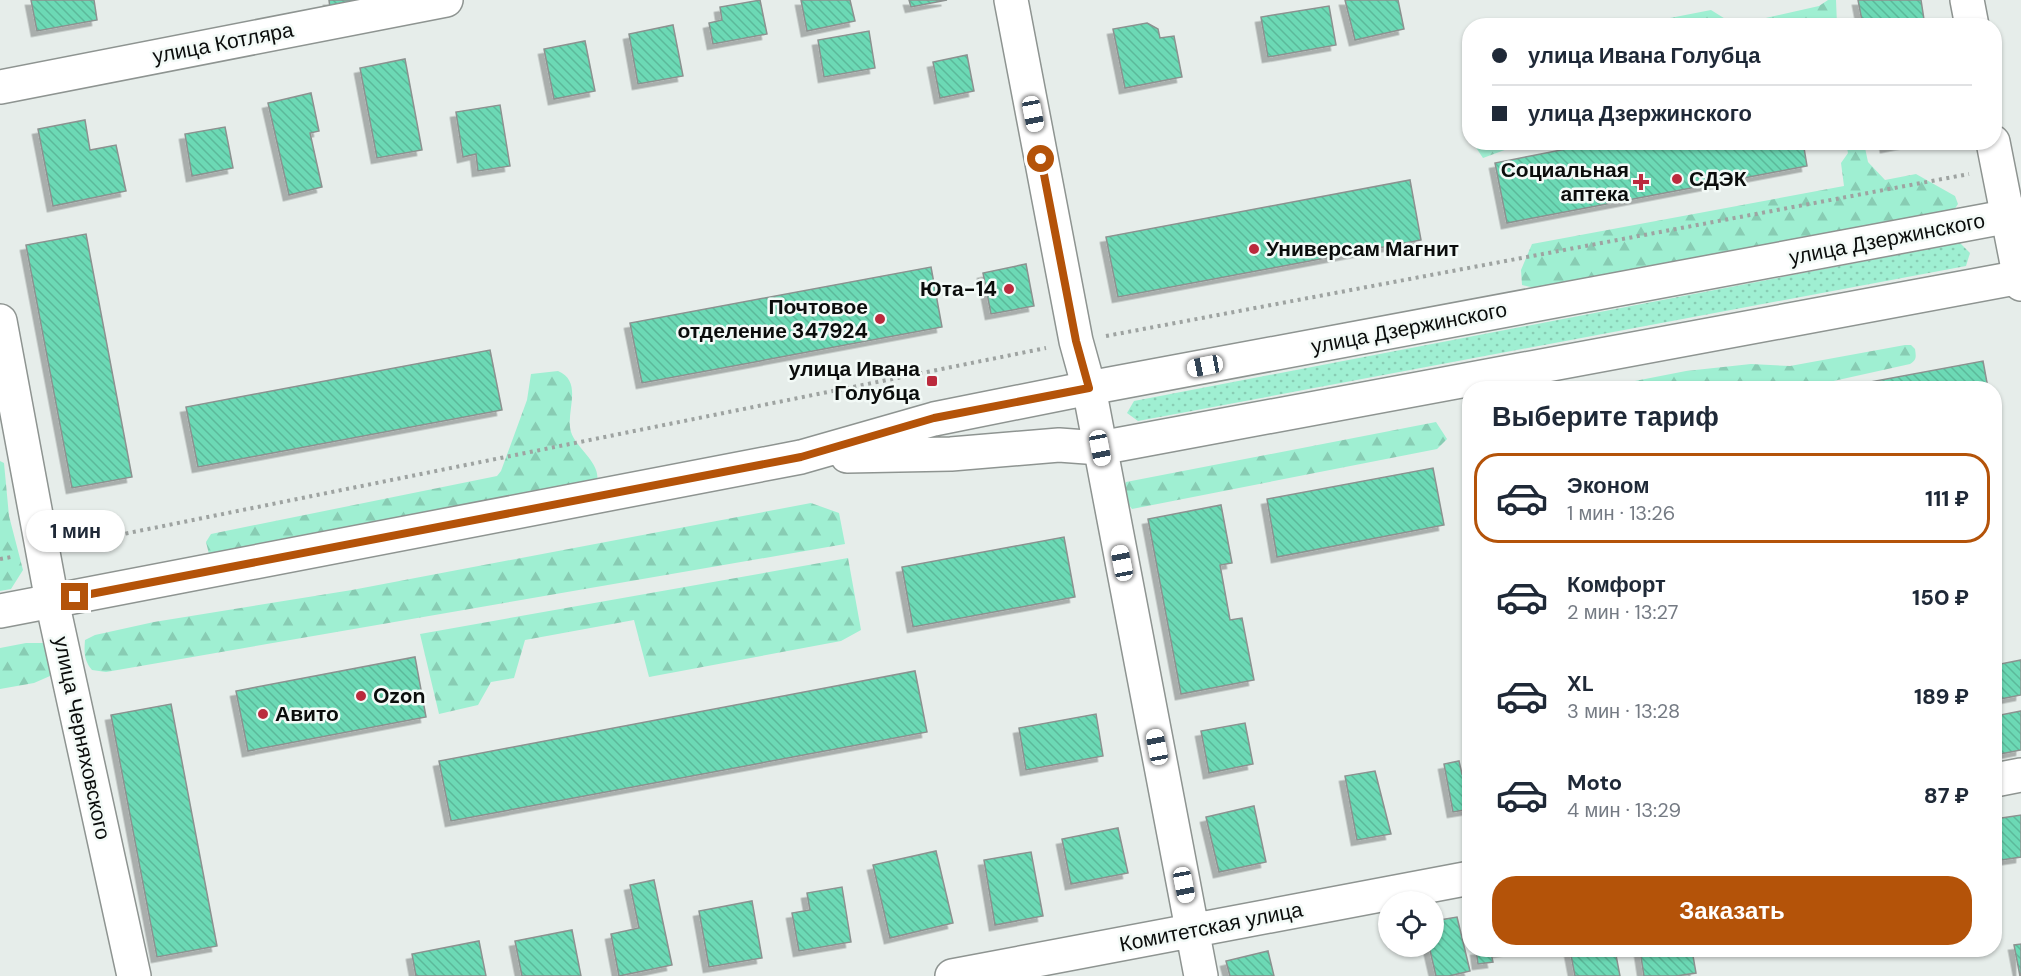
<!DOCTYPE html>
<html lang="ru">
<meta charset="utf-8">
<style>
:root{--surface:#fff;--page:#f6f6f7;--text:#1f2937;--muted:#747a83;--line:#e0e1e3;--accent:#b45309}
body{margin:0;font-family:"DM Sans",sans-serif;background:var(--page);color:var(--text);height:100vh;display:flex;flex-direction:column;font-size:22px;white-space:nowrap}
*{box-sizing:border-box;margin:0}
p{font-size:20px;color:var(--muted)}
.icon{flex:none;width:33px;height:33px;fill:none;stroke:currentColor;stroke-width:2;stroke-linecap:round;stroke-linejoin:round}
.map{position:relative;flex:1;overflow:hidden}
.panel{position:absolute;left:1462px;top:381px;width:540px;height:576px;display:flex;flex-direction:column;background:var(--surface);border-radius:24px;box-shadow:0 2px 4px #0004}
.panel>*{flex:none}
.top-card{position:absolute;left:1462px;top:18px;width:540px;height:132px;border-radius:24px;box-shadow:0 2px 4px #0004;display:grid;align-content:center;height:132px;padding:0 30px;background:var(--surface)}
.buttons{position:absolute;left:1378px;top:891px;display:grid;gap:12px}
.buttons a{display:grid;place-items:center;width:66px;height:66px;border-radius:50%;background:var(--surface);box-shadow:0 2px 4px #0004;font-size:30px}
.end{position:absolute;width:27px;height:27px;margin:-14px;border:8px solid #b45309;background:#fff;box-shadow:0 0 0 3px #fff}
.from{border-radius:50%}
.bubble{position:absolute;height:42px;border-radius:21px;background:var(--surface);box-shadow:0 2px 4px #0004;font-size:20px;font-weight:800;line-height:42px;text-align:center}
.car{position:absolute;width:18px;height:36px;margin:-18px -9px;border-radius:8px;box-shadow:0 0 4px 2px #0007;background:linear-gradient(#fff 24%,#345 0 40%,#fff 0 76%,#345 0 86%,#fff 0)}
.top-card b{display:flex;align-items:center;gap:21px;height:57px;font-size:22px}
.top-card b+b{border-top:2px solid var(--line)}
.top-card i{width:15px;height:15px;background:var(--text)}
ul{padding:0;list-style:none}
li{display:flex;align-items:center;gap:18px;height:90px;margin:0 12px 9px;padding:0 18px;border:3px solid transparent;border-radius:24px}
li div{flex:1}
li b{display:block;font-size:22px}
li em{font-style:normal;font-weight:800}
li.selected{border-color:var(--accent)}
li>.icon{width:54px;height:54px;stroke-width:1.5}
h2{padding:0 30px;font-size:27px;line-height:72px}
.action{display:flex;gap:12px;margin-top:auto;padding:12px 30px}
.action a{flex:1;height:69px;border-radius:24px;background:var(--accent);color:#fff;font-size:24px;font-weight:800;line-height:69px;text-align:center}
.map>svg:first-child{display:block}
.grass{fill:url(#grass-dots)}
.forest{fill:url(#forest-firs)}
.building{fill:url(#building-back-hatch);stroke:#8c9290;stroke-width:1.5;filter:url(#shadow)}
.lines{fill:none;stroke-linecap:round;stroke-linejoin:round}
.street-casing{stroke:#8e9491;stroke-width:36}
.secondary-casing{stroke:#8e9491;stroke-width:36}
.path{stroke:#9ea3a1;stroke-width:4;stroke-dasharray:3 4.5;stroke-linecap:butt}
.street{stroke:#fff;stroke-width:33}
.secondary{stroke:#fff;stroke-width:33}
.route{stroke:#b45309;stroke-width:8}
.poi-dot{fill:#bb2a3d;stroke:#f3faf7;stroke-width:2}
.labels{text-anchor:middle;stroke-width:5;stroke-linejoin:round;paint-order:stroke}
.street-label{font-size:21px;fill:#0b0d0c;stroke:#f3faf7}
.poi-label{font-size:21px;font-weight:bold;fill:#0b0d0c;stroke:#f3faf7;text-anchor:end}
</style>
<div class="map">
<svg width="2021" height="976" viewBox="0 0 2021 976">
<defs>
<pattern id="grass-dots" width="8" height="8" patternUnits="userSpaceOnUse" patternTransform="scale(1.5)"><rect width="8" height="8" fill="#9fefd2"/><path d="M2 2h.1M6 6h.1" fill="none" stroke="#88ccb3" stroke-width="1.8" stroke-linecap="round"/></pattern>
<pattern id="forest-firs" width="22" height="20" patternUnits="userSpaceOnUse" patternTransform="scale(1.5)"><rect width="22" height="20" fill="#9fefd2"/><path d="M5 1l3.5 6h-7zM16 11l3.5 6h-7z" fill="#88ccb3"/></pattern>
<pattern id="building-back-hatch" width="6" height="6" patternUnits="userSpaceOnUse" patternTransform="scale(1.5)"><rect width="6" height="6" fill="#6cd9b5"/><path d="M-1 5l2 2M0 0l6 6M5-1l2 2" fill="none" stroke="#5cb99a"/></pattern>
<filter id="shadow"><feDropShadow dx="-5.5" dy="5.5" stdDeviation="0" flood-color="#0004"/></filter>
</defs>
<rect width="100%" height="100%" fill="#e6edea"/>
<path class="grass" d="M 1960,243 L 1970,253 L 1966,266 L 1138,421 L 1127,413 L 1134,401 Z"/>
<path class="forest" d="M 1828,0 L 1836,0 L 1837,25 L 1634,25 L 1711,10 L 1735,25 L 1819,6 Z
M 1473,143 L 1538,143 L 1510,148 L 1483,158 Z
M 1846,143 L 1864,143 L 1868,162 L 1885,180 L 1916,174 L 1955,196 L 1958,204 L 1954,210 L 1535,288 L 1522,285 L 1521,270 L 1532,244 L 1844,186 L 1841,163 L 1848,153 Z
M 1905,345 L 1911,345 L 1915,349 C 1916,356 1917,360 1910,364 L 1802,388 L 1599,388 L 1686,371 L 1751,364 L 1790,366 Z
M 558,371 C 584,382 565,412 571,432 C 576,448 601,463 597,481 L 216,557 L 209,554 L 206,542 L 211,534 L 497,476 L 501,471 L 527,400 L 531,374 Z
M 1436,422 L 1447,439 L 1437,449 L 1132,509 C 1123,499 1122,494 1126,482 Z
M 0,461 L 4,463 L 9,516 L 23,570 L 11,589 L 0,591 Z
M 811,503 L 839,513 L 845,544 L 106,672 L 92,670 C 84,661 84,652 85,640 L 95,635 L 154,622 L 352,590 Z
M 848,558 L 861,630 L 841,641 L 649,677 L 634,620 L 525,640 L 514,678 L 491,682 L 478,705 L 439,714 L 420,634 Z
M 26,643 L 44,643 L 50,648 L 54,666 L 50,676 L 34,683 L 0,689 L 0,648 Z"/>
<path class="building" d="M 31,0 L 94,0 L 97,20 L 37,31 Z
M 329,0 L 373,0 L 330,8 Z
M 760,0 L 767,34 L 713,44 L 709,23 L 722,20 L 720,7 Z
M 801,0 L 850,0 L 855,21 L 807,31 Z
M 909,0 L 947,0 L 911,7 Z
M 1345,0 L 1398,0 L 1404,29 L 1355,40 Z
M 1858,0 L 1921,0 L 1925,26 L 1863,26 Z
M 1329,6 L 1336,45 L 1268,57 L 1261,17 Z
M 1147,23 L 1158,29 L 1160,38 L 1174,36 L 1182,77 L 1125,88 L 1113,29 Z
M 673,25 L 683,76 L 638,84 L 629,34 Z
M 869,31 L 875,68 L 824,77 L 818,40 Z
M 585,41 L 595,91 L 554,99 L 544,49 Z
M 967,55 L 974,91 L 940,98 L 933,62 Z
M 405,59 L 422,150 L 377,158 L 360,68 Z
M 311,93 L 319,131 L 310,133 L 322,187 L 289,195 L 268,103 Z
M 500,105 L 510,166 L 478,171 L 476,154 L 463,157 L 456,112 Z
M 85,120 L 90,150 L 116,145 L 126,191 L 53,206 L 38,129 Z
M 225,127 L 233,168 L 192,176 L 185,134 Z
M 1602,142 L 1803,142 L 1807,166 L 1507,223 L 1495,163 Z
M 1885,142 L 1912,142 L 1886,147 Z
M 1410,180 L 1421,240 L 1118,297 L 1106,237 Z
M 86,234 L 132,477 L 72,488 L 26,245 Z
M 1026,264 L 1034,306 L 991,314 L 983,273 Z
M 931,267 L 942,327 L 642,383 L 630,323 Z
M 490,350 L 502,410 L 198,467 L 186,407 Z
M 1983,361 L 1988,388 L 1838,388 Z
M 1995,423 L 1999,446 L 1995,447 Z
M 1433,468 L 1444,525 L 1277,557 L 1267,499 Z
M 1221,505 L 1232,563 L 1220,565 L 1230,620 L 1242,618 L 1254,680 L 1181,694 L 1148,519 Z
M 1064,537 L 1075,597 L 913,627 L 902,567 Z
M 415,657 L 426,717 L 248,751 L 236,691 Z
M 2021,660 L 2021,695 L 1995,700 L 1995,665 Z
M 915,671 L 927,732 L 451,821 L 439,761 Z
M 171,704 L 217,946 L 157,957 L 111,715 Z
M 2021,711 L 2021,750 L 1995,755 L 1995,716 Z
M 1096,714 L 1103,756 L 1026,770 L 1019,728 Z
M 1245,723 L 1253,764 L 1209,773 L 1201,731 Z
M 1459,761 L 1462,774 L 1470,772 L 1470,809 L 1453,812 L 1444,764 Z
M 1375,771 L 1391,834 L 1357,840 L 1345,776 Z
M 1254,806 L 1266,862 L 1219,872 L 1206,817 Z
M 2021,815 L 2021,857 L 1995,861 L 1995,819 Z
M 1118,828 L 1128,873 L 1071,884 L 1062,839 Z
M 936,851 L 953,923 L 890,938 L 873,865 Z
M 1031,852 L 1043,916 L 995,925 L 984,860 Z
M 654,880 L 672,965 L 619,976 L 611,934 L 639,928 L 630,885 Z
M 842,887 L 851,942 L 799,951 L 792,913 L 810,910 L 807,893 Z
M 752,901 L 762,958 L 709,967 L 699,911 Z
M 1457,917 L 1470,971 L 1449,976 L 1436,976 L 1429,946 L 1434,946 L 1434,921 Z
M 572,930 L 581,976 L 522,976 L 515,941 Z
M 479,941 L 486,976 L 416,976 L 412,954 Z
M 2021,944 L 2021,976 L 2020,976 L 2014,945 Z
M 1476,950 L 1510,950 L 1491,953 L 1493,962 L 1478,964 Z
M 1570,950 L 1615,950 L 1620,976 L 1575,976 Z
M 1640,950 L 1692,950 L 1696,973 L 1676,976 L 1644,976 Z
M 1268,951 L 1274,976 L 1230,976 L 1226,961 Z"/>
<g class="lines">
<defs>
<path id="street" d="M 1011,0 L 1076,341 L 1089,388 L 1201,976
M 1967,0 L 1972,26
M 0,87 L 446,0
M 1993,142 L 2021,284
M 0,321 L 52,601 L 134,976
M 1995,780 L 2021,775
M 952,976 L 1470,878"/>
<path id="secondary" d="M 847,456 L 951,454 L 1059,445 L 1100,448 L 2021,277
M 0,611 L 801,457 L 934,419 L 1089,388 L 2021,214"/>
</defs>
<use href="#street" class="street-casing"/>
<use href="#secondary" class="secondary-casing"/>
<path class="path" d="M 1106,336 L 1969,174
M 74,544 L 1046,348
M 0,559 L 11,557"/>
<use href="#street" class="street"/>
<use href="#secondary" class="secondary"/>
</g>
<g class="lines">
<path class="route" d="M 75,597 L 801,457 L 934,418 L 1089,388 L 1076,341 L 1041,159"/>
</g>
<g class="poi-dot">
<circle cx="1677" cy="179" r="6"/>
<path d="M1638 173h6v6h6v6h-6v6h-6v-6h-6v-6h6z"/>
<circle cx="1254" cy="249" r="6"/>
<circle cx="1009" cy="289" r="6"/>
<circle cx="880" cy="319" r="6"/>
<rect x="926" y="375" width="12" height="12" rx="3"/>
<circle cx="361" cy="696" r="6"/>
<circle cx="263" cy="714" r="6"/>
</g>
<g class="labels">
<g class="street-label">
<text transform="translate(223 43) rotate(-11)" y="7">улица Котляра</text>
<text transform="translate(1887 239) rotate(-11)" y="7">улица Дзержинского</text>
<text transform="translate(1409 328) rotate(-11)" y="7">улица Дзержинского</text>
<text transform="translate(82 738) rotate(78)" y="7">улица Черняховского</text>
<text transform="translate(1211 927) rotate(-11)" y="7">Комитетская улица</text>
</g>
<g class="poi-label">
<text x="1629" y="177">Социальная<tspan x="1629" dy="24">аптека</tspan></text>
<text x="1689" y="186" text-anchor="start">СДЭК</text>
<text x="1266" y="256" text-anchor="start">Универсам Магнит</text>
<text x="997" y="296">Юта-14</text>
<text x="868" y="314">Почтовое<tspan x="868" dy="24">отделение 347924</tspan></text>
<text x="920" y="376">улица Ивана<tspan x="920" dy="24">Голубца</tspan></text>
<text x="373" y="703" text-anchor="start">Ozon</text>
<text x="275" y="721" text-anchor="start">Авито</text>
</g>
</g>
</svg>
<div class="buttons">
<a><svg class="icon" aria-label="locate" viewBox="0 0 24 24"><circle cx="12" cy="12" r="6"/><path d="M12 2v4M12 18v4M2 12h4M18 12h4"/></svg></a>
</div>
<i class="end from" style="left:1041px;top:159px"></i>
<i class="end" style="left:75px;top:597px"></i>
<div class="bubble" style="left:26px;top:510px;width:99px">1 мин</div>
<i class="car" style="left:1033px;top:114px;rotate:169deg"></i>
<i class="car" style="left:1205px;top:366px;rotate:259deg"></i>
<i class="car" style="left:1100px;top:448px;rotate:169deg"></i>
<i class="car" style="left:1122px;top:563px;rotate:349deg"></i>
<i class="car" style="left:1157px;top:747px;rotate:349deg"></i>
<i class="car" style="left:1184px;top:885px;rotate:169deg"></i>
<div class="top-card">
<b><i class="from"></i>улица Ивана Голубца</b>
<b><i></i>улица Дзержинского</b>
</div>
<section class="panel">
<h2>Выберите тариф</h2>
<ul>
<li class="selected"><svg class="icon" aria-label="car" viewBox="0 0 24 24"><path d="M5 17H2v-5l4-1 3-4h7l3 4 3 1v5h-3M9 17h6M6 11h13"/><circle cx="7" cy="17" r="2"/><circle cx="17" cy="17" r="2"/></svg><div><b>Эконом</b><p>1 мин · 13:26</p></div><em>111 ₽</em></li>
<li><svg class="icon" aria-label="car" viewBox="0 0 24 24"><path d="M5 17H2v-5l4-1 3-4h7l3 4 3 1v5h-3M9 17h6M6 11h13"/><circle cx="7" cy="17" r="2"/><circle cx="17" cy="17" r="2"/></svg><div><b>Комфорт</b><p>2 мин · 13:27</p></div><em>150 ₽</em></li>
<li><svg class="icon" aria-label="car" viewBox="0 0 24 24"><path d="M5 17H2v-5l4-1 3-4h7l3 4 3 1v5h-3M9 17h6M6 11h13"/><circle cx="7" cy="17" r="2"/><circle cx="17" cy="17" r="2"/></svg><div><b>XL</b><p>3 мин · 13:28</p></div><em>189 ₽</em></li>
<li><svg class="icon" aria-label="car" viewBox="0 0 24 24"><path d="M5 17H2v-5l4-1 3-4h7l3 4 3 1v5h-3M9 17h6M6 11h13"/><circle cx="7" cy="17" r="2"/><circle cx="17" cy="17" r="2"/></svg><div><b>Moto</b><p>4 мин · 13:29</p></div><em>87 ₽</em></li>
</ul>
<div class="action"><a>Заказать</a></div>
</section>
</div>
